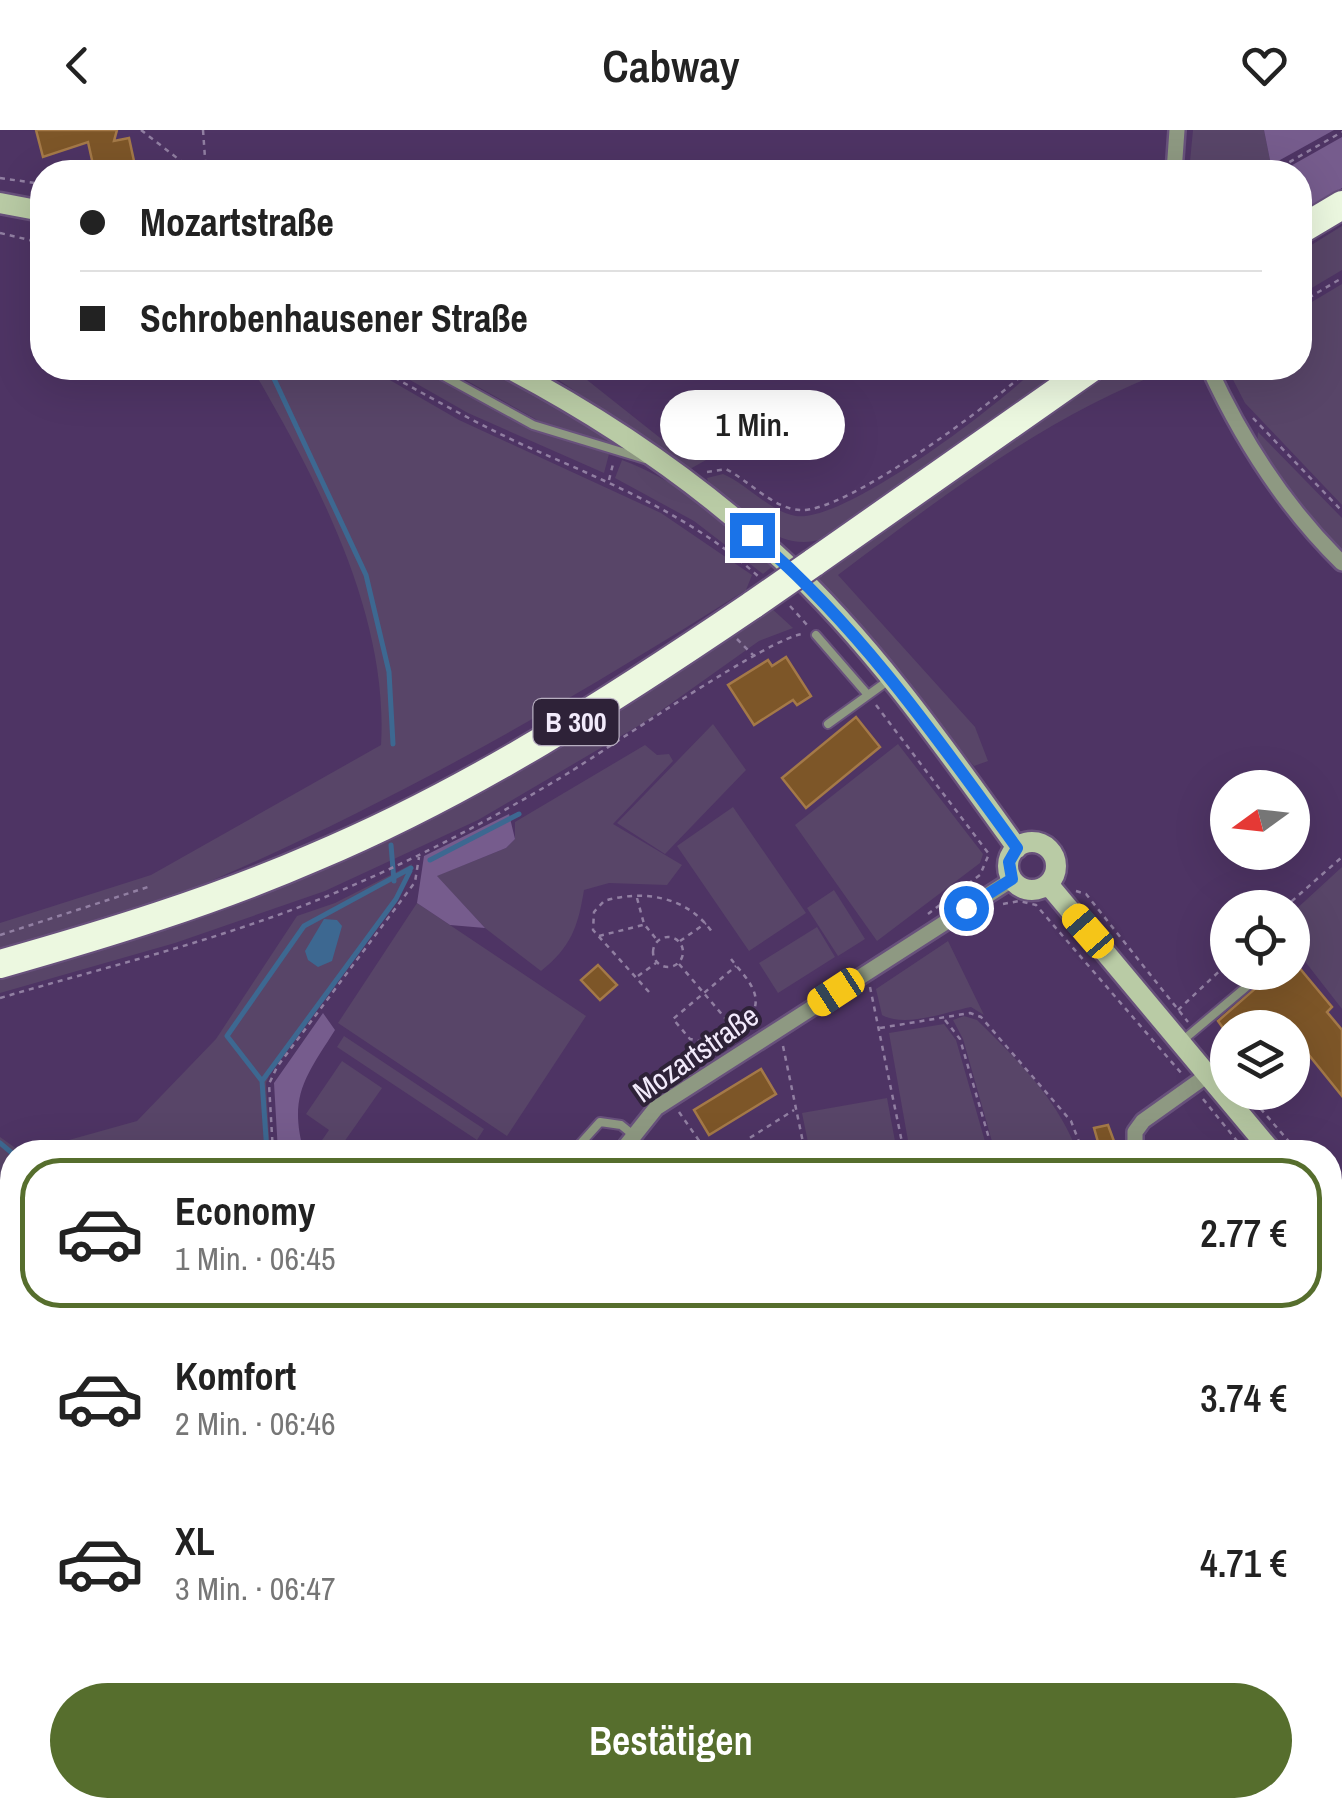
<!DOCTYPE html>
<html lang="de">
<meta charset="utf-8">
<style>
:root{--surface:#fff;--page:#f2f2f2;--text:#222;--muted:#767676;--line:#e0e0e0;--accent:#566e2d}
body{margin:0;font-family:"Archivo Narrow",sans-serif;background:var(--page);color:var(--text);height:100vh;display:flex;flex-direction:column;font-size:38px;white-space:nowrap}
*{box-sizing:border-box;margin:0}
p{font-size:32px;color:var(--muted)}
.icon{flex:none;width:55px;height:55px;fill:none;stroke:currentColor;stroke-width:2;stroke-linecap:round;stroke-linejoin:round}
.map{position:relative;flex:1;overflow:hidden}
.side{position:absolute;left:0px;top:1010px;width:1342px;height:678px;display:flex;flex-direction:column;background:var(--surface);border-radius:40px 40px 0 0;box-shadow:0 10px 40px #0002}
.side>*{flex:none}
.hud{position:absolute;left:30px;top:30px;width:1282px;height:220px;border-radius:40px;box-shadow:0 10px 40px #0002;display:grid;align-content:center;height:220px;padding:0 50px;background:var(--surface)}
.needle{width:65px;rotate:255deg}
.tools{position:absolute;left:1210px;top:640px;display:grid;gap:20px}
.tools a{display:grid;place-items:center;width:100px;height:100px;border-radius:50%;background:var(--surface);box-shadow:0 10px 40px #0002;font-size:50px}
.end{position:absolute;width:45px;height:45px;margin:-22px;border:12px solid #1a73e8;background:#fff;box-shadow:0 0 0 5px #fff}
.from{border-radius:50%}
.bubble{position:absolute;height:70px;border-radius:35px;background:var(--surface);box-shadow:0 10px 40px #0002;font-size:32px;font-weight:600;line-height:70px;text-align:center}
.car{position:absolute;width:30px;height:60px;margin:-30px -15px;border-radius:12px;box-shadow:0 0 8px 2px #0007;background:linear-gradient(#f5c518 24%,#345 0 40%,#f5c518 0 76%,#345 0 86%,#f5c518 0)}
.hud b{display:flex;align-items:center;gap:35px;height:95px;font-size:38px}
.hud b+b{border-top:2px solid var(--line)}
.hud i{width:25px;height:25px;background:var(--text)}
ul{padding:18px 0 0;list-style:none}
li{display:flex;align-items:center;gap:30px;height:150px;margin:0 20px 15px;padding:0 30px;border:5px solid transparent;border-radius:40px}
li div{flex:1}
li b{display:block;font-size:38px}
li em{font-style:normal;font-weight:600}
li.active{border-color:var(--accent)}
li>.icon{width:90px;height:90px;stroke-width:1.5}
.action{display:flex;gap:20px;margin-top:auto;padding:20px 50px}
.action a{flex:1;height:115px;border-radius:60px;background:var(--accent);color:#fff;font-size:40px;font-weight:600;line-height:115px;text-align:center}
header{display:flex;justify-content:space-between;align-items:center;height:130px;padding:0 50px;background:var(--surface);font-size:45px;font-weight:600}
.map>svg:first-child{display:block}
.green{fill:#584568}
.forest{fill:#765c8d}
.water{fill:#3d6891}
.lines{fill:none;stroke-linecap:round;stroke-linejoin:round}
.stream{stroke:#3d6891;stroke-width:5}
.building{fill:#7d5628;stroke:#a47948;stroke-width:2.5}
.service-casing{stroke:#68517c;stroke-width:12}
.minor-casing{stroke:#68517c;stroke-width:20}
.secondary-casing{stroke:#68517c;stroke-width:25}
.trunk-casing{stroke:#68517c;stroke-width:32}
.path{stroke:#917fa2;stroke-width:2.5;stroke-dasharray:5 5;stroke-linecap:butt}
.service{stroke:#8e9982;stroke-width:8}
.minor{stroke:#8e9982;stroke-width:15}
.secondary{stroke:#b9cba5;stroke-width:20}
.trunk{stroke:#ecf8e0;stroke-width:28}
.trunk-bridge-casing{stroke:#68517c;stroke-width:32;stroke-linecap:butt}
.trunk-bridge{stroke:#ecf8e0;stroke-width:28}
.route{stroke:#1a73e8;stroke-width:12}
.labels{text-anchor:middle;stroke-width:8;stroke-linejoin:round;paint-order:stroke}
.shield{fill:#2e2238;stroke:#b7aec0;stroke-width:2.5}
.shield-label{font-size:28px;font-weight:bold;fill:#f2eafb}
.street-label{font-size:30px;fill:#f2eafb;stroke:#2e2238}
</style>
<header><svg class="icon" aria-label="back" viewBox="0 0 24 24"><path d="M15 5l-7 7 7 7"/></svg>Cabway<svg class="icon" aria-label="heart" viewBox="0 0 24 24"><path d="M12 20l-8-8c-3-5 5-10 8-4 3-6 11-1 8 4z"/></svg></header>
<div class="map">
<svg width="1342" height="1686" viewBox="0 0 1342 1686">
<rect width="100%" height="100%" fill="#4e3464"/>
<path class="green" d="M 1193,0 L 1264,0 L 1271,35 L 1260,42 L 1189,42 Z
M 1342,96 L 1342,140 L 1300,165 L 1300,122 Z
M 1342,154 L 1342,375 L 1245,273 L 1227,238 L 1300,238 L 1300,179 Z
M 252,238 L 369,238 L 459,290 L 661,383 L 752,445 L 746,460 C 558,579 367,688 161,772 C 110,793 53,805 0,821 L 0,793 L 151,745 L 381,615 C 389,484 316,348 252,238 Z
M 389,238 L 417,238 L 531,298 L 609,324 L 604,343 L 468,283 Z
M 444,238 L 494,238 L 616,315 L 539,291 Z
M 541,238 L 572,238 L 664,311 L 706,330 L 690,339 Z
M 1036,238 L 1067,238 L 822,409 C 777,424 742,380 709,354 L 707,348 L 723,344 C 747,354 770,382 796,386 C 845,393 1000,274 1036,238 Z
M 1115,238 L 1173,238 C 1048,285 944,365 838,445 L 975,597 L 988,631 L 974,636 L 814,451 L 967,335 Z
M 1258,302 L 1342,388 L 1342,425 L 1320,404 L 1257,314 Z
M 622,330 C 682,352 727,394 774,435 L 763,444 L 694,391 L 615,348 Z
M 770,477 L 793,498 L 759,511 L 645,592 L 478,690 L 325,761 L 175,813 L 0,863 L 0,847 L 244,767 Z
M 713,594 L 746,640 L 665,724 L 617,693 Z
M 898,614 L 983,724 L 980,733 L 877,811 L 795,695 Z
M 645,615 L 657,625 L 669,624 L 673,631 L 613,694 L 682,735 L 667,755 L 609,753 L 584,760 C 578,797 571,817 541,841 L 485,798 L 436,746 L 506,718 L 515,709 L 515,692 Z
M 733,677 L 806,783 L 749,821 L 677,716 Z
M 412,734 L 397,772 L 272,939 L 266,953 L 270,1022 L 26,1022 L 137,991 L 216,909 L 297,786 L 335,773 Z
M 1342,737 L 1342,879 L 1293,816 L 1293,782 Z
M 834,760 L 865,809 L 838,826 L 807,778 Z
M 417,773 L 586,886 L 507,1006 L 338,893 Z
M 817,797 L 835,827 L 778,863 L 759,833 Z
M 948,811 L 984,885 L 971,877 C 946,882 905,898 882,885 L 876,859 Z
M 964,886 L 977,890 C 1015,927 1060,972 1077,1022 L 995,1022 L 963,909 L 953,890 Z
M 944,894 L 956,910 L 988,1022 L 910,1022 L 889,903 Z
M 344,906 L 484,999 L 477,1010 L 337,917 Z
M 342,931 L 382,958 L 337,1022 L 316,1019 L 329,1000 L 306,984 Z
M 887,968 L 897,1022 L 810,1022 L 802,983 Z
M 0,1007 L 21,1022 L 12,1022 L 12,1167 L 0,1156 Z
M 1114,1675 L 1293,1675 L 1296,1686 L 1118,1686 Z"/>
<path class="forest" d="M 1264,0 L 1334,0 L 1271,35 Z
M 1342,7 L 1342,58 L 1300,83 L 1300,42 L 1280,42 Z
M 509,684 L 515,709 L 506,718 L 437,746 L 485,798 L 450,795 L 417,773 L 424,726 Z
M 323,883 L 335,900 C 306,946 288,966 304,1022 L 278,1022 L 274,953 Z"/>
<path class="water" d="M 324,789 L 337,790 L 342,796 L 332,831 L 318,837 L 308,830 L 305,821 Z"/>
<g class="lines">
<path class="stream" d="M 269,238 L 366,445 L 389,542 L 393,614
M 391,715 L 394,751
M 430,730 L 519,684
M 262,951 L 396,769 L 410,741
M 0,1013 L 12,1023
M 267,1022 L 262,951 L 227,906 L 304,796 L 411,738
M 146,1686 L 149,1675"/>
</g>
<path class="building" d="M 36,0 L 117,0 L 114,11 L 129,8 L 134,31 L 94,39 L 88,12 L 43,27 Z
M 786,527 L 811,566 L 797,575 L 793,570 L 754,595 L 728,555 L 768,530 L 772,536 Z
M 856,587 L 880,617 L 806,678 L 782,648 Z
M 1292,829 L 1332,877 L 1327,882 L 1342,900 L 1342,966 L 1292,904 L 1292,898 L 1223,898 L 1218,891 L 1274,842 L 1292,842 Z
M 598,835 L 617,855 L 600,870 L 581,850 Z
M 761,939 L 776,964 L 709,1005 L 694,980 Z
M 1108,995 L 1118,1022 L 1073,1022 L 1073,1019 L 1098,1012 L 1094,998 Z
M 1342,1309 L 1342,1372 L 1330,1366 L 1330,1331 Z"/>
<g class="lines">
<defs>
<path id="service" d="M 429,238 L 533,295 L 645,329
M 816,505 L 868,565
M 828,594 L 889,550
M 1182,911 L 1264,842
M 573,1022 L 600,992 L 621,995 L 632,1004"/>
<path id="minor" d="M 1174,42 L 1177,0
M 1209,238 C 1242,310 1285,377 1342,433
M 621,1022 L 656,978 L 1013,749
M 1135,1022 L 1135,1002 L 1143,991 L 1209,944
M 1330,1140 L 1342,1151
M 1330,1442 L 1342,1448
M 695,1675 L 696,1686
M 815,1675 L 816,1686
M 259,1686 L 260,1675
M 400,1686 L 406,1675
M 552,1686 L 556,1675"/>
<path id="secondary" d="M 0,73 L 42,81
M 508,238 C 605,289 700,354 781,429 C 871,512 946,619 1017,718
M1008 736a24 24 0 1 1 48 0a24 24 0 1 1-48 0Z
M 1048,754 L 1272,1022
M 1330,1093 L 1342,1106"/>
<path id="trunk" d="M 1300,100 L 1342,75
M 813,433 L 1091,238
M 0,834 C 106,804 214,771 315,727 C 472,661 614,569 754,474"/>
</defs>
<use href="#service" class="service-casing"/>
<use href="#minor" class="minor-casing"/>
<use href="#secondary" class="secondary-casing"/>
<use href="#trunk" class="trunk-casing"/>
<path class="path" d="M 141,0 L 195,42
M 203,0 L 206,42
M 1272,42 L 1342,2
M 0,48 L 42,54
M 0,103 L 42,113
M 1300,173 L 1342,148
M 377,238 C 424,264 470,290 519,313 C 604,351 689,383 759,447
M 1253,288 L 1342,381
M 707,342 L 726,339 C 749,351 774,379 800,380 C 846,383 995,272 1030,238
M 609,350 L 613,334
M 790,476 L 808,496
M 737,509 L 753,525
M 876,575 L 989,724 L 980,745 L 928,784
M 1076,761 L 1086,764 L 1188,892
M 637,768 L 644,794 L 657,810
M 1003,774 L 1019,771 L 1036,775 L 1182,944
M 1284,778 L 1342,727
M 0,805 L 151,756
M 599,806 L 643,795
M653 822a15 15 0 1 1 30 0a15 15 0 1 1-30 0Z
M 680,811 L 706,793
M 731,829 C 743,845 763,862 753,882 L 704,912 L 690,909 L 673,889 L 736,836
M 679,834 L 731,895
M 638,846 L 656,833
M 870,857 L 904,1022
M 649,862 L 593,800 L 594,782 L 604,771 C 644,759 688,767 712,802
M 0,868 C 85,843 171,822 255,793 C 365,756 471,702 570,642 C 607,619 776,503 804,504
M 1178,880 L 1228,833
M 945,890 L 960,909 L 993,1022
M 880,898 L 970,883 L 981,887 L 1071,991 L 1083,1022
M 783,916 L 805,1022
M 1203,969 L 1246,1022
M 1254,971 L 1298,1022
M 679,982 L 707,1022
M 273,1022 L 269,954 L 277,937 L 415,752 L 419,727
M 736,1022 L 748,1009 L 794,980
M 1330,1058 L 1342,1072
M 0,1446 L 12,1458
M 430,1675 L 431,1686
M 840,1675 L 841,1686
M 1108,1675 L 1112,1686
M 1201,1675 L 1205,1686
M 1299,1675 L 1304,1686
M 58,1686 L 58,1675
M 353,1686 L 358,1675
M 956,1686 L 959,1675"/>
<use href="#service" class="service"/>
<use href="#minor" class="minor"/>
<use href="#secondary" class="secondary"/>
<use href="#trunk" class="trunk"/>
<defs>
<path id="trunk-bridge" d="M 754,474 L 813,433"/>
</defs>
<use href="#trunk-bridge" class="trunk-bridge-casing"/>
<use href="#trunk-bridge" class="trunk-bridge"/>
</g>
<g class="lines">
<path class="route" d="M 752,405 C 856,492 938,609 1017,718 L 1009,732 L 1012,749 L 966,778"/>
</g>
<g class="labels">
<rect class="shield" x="533.5" y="569" width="85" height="46" rx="8"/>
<g class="shield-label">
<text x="576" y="602">B 300</text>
</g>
<g class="street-label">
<text transform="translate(696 924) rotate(-35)" y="10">Mozartstraße</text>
</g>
</g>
</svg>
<div class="tools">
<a><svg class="needle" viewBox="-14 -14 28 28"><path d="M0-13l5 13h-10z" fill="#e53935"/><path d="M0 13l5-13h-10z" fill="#767676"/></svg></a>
<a><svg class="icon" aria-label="locate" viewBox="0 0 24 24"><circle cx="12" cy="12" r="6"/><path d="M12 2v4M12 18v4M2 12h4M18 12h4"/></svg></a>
<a><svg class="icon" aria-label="layers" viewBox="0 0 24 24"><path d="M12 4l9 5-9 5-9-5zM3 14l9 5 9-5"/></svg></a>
</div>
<i class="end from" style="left:966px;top:778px"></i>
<i class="end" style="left:752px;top:405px"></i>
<div class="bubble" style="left:660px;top:260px;width:185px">1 Min.</div>
<i class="car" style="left:1088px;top:801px;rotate:319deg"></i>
<i class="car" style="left:836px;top:862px;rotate:237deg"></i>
<div class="hud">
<b><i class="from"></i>Mozartstraße</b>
<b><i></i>Schrobenhausener Straße</b>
</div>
<section class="side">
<ul>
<li class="active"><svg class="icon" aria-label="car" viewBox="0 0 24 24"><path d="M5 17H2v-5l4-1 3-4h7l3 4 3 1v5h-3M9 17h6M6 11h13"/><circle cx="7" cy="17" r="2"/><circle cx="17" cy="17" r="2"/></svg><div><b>Economy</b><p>1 Min. · 06:45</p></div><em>2.77 €</em></li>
<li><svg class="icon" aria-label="car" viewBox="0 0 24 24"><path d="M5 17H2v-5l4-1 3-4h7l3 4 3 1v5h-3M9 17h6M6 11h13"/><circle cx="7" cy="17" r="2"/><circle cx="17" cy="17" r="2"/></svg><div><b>Komfort</b><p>2 Min. · 06:46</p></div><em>3.74 €</em></li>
<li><svg class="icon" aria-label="car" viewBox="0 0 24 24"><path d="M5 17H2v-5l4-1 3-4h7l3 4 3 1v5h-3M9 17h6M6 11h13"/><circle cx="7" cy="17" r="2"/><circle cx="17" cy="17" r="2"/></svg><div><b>XL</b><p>3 Min. · 06:47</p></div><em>4.71 €</em></li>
</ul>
<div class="action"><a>Bestätigen</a></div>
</section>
</div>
